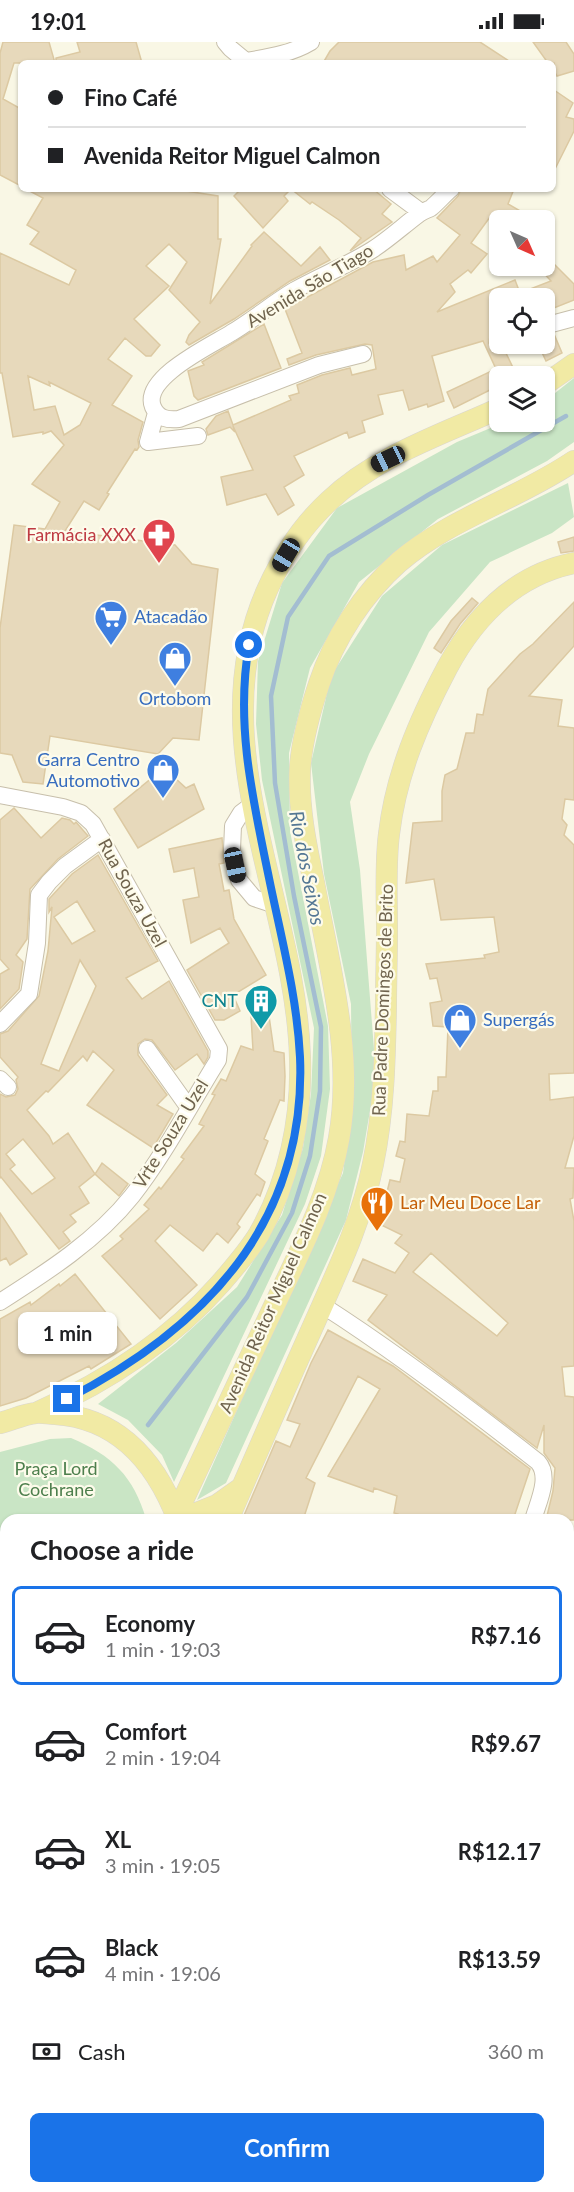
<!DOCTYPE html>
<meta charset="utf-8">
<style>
:root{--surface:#fff;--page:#f6f6f6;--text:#202124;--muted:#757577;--line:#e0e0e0;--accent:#1a73e8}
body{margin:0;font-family:Lato,sans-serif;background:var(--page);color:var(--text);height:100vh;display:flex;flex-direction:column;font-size:22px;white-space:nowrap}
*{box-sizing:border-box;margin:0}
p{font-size:20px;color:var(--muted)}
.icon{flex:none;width:33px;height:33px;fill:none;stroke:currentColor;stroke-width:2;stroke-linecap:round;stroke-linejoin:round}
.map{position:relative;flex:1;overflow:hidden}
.drawer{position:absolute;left:0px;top:1472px;width:574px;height:680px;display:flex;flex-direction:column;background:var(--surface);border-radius:18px 18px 0 0;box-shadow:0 2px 4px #0004}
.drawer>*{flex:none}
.guide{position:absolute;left:18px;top:18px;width:538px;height:132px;border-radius:9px;box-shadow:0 2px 4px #0004;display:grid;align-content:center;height:132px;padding:0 30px;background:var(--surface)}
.needle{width:39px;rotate:135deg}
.tools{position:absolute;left:489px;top:168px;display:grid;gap:12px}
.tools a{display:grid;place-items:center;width:66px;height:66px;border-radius:9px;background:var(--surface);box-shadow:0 2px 4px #0004;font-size:30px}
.end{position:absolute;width:27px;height:27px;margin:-14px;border:8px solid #1a73e8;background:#fff;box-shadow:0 0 0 3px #fff}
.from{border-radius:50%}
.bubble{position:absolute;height:42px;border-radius:9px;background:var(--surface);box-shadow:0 2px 4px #0004;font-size:20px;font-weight:700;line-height:42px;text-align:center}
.car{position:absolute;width:18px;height:36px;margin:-18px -9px;border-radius:8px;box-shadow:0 0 4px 2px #0007;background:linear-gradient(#222 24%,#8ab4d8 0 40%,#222 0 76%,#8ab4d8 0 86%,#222 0)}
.guide b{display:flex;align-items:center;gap:21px;height:57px;font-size:22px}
.guide b+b{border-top:2px solid var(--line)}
.guide i{width:15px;height:15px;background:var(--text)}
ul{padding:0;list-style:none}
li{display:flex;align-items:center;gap:18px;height:99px;margin:0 12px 9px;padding:0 18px;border:3px solid transparent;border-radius:9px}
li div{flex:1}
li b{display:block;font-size:22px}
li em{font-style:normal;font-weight:700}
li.current{border-color:var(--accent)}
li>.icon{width:54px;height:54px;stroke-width:1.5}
h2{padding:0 30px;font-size:27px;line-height:72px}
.pay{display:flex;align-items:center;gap:15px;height:66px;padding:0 30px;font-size:22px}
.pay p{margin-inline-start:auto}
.button{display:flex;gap:12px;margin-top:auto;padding:12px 30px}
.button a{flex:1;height:69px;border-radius:9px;background:var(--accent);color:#fff;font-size:24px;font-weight:700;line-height:69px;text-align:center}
.status{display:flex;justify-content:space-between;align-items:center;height:42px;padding:0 30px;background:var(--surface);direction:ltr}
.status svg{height:16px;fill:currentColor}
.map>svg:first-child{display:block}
.green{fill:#c9e5c5}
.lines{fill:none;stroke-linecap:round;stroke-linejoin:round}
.stream{stroke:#a3bdd1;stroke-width:4.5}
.building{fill:#e7d9bb;stroke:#dcc9a2;stroke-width:1.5;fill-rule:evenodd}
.minor-casing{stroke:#c7bfab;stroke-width:18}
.major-casing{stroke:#dad6d1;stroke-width:22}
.minor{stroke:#fff;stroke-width:16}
.major{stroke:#f1eaa4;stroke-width:21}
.route{stroke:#1a73e8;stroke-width:8}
.labels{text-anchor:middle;stroke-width:4.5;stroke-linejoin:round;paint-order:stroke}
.street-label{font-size:18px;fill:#6f634d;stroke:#fdfbeb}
.health-label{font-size:18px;fill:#be3a42;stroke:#fdfbeb;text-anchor:end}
.shop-label{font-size:18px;fill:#366cbe;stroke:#fdfbeb;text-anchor:start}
.culture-label{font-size:18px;fill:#0d838f;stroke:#fdfbeb;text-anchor:end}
.food-label{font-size:18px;fill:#c56008;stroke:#fdfbeb;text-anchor:start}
.park-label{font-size:18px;fill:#4d7f4d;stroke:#fdfbeb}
.water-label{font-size:20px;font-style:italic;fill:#547794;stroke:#fdfbeb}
</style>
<div class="status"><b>19:01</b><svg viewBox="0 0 49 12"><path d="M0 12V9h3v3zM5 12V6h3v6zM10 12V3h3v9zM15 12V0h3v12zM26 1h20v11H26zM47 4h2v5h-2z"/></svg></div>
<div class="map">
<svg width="574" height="2150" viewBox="0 0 574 2150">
<rect width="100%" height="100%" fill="#f9f7e5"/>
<path class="green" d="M 574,336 L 574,400 L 547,419 L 438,477 L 359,540 L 310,626 L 289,711 L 290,789 L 328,984 L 330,1047 L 321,1114 L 305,1162 L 174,1440 L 162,1413 L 128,1378 L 98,1362 L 176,1301 L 237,1245 L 282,1173 L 303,1106 L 311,1052 L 314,986 L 262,738 L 256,682 L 258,619 L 282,541 L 337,466 L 457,400 L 505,380 L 544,380 L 545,359 Z
M 568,441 L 574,475 L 552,491 L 490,520 L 429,590 L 369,712 L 350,760 L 360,828 L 376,1033 L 363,1110 L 346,1178 L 226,1441 L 197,1458 L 343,1131 L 352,1064 L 351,962 L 324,832 L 311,721 L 331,634 L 382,554 L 442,503 Z
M 71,1396 C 112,1413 134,1435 146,1477 L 6,1478 L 6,1705 L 0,1705 L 0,1410 L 50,1397 Z"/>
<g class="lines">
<path class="stream" d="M 148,1383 L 247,1255 L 292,1171 L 310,1114 L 320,1049 L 321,985 L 294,854 L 275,741 L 271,654 L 288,575 L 329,514 L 428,453 L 566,374"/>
</g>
<path class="building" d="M 3,0 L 49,0 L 55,21 L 14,21 L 3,57 L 21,67 L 21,144 L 0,133 L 0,11 Z
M 77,0 L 136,0 L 142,21 L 56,21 L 56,16 L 80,10 Z
M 339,0 L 480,0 L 512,21 L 323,21 L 330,9 Z
M 533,0 L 566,0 L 574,12 L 574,29 L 557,34 L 554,29 L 554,21 L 548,21 Z
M 554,48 L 573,61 L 566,75 L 574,77 L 574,89 L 554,129 Z
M 26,147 L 173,147 L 218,154 L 218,197 L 221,197 L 210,262 L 252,204 L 251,203 L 264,190 L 301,224 L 320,205 L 330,218 L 290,239 L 234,277 L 189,303 L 186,300 L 189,293 L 200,280 L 169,248 L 187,220 L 169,202 L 146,224 L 169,244 L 134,277 L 160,303 L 151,314 L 146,314 L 125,296 L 108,317 L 132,334 L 112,363 L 143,380 L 138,398 L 139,405 L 137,408 L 135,407 L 107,451 L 109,452 L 99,468 L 84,459 L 65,489 L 175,503 L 192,522 L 218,527 L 199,698 L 173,696 L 158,712 L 50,694 L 43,742 L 23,740 L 12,713 L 0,711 L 0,586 L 14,483 L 45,487 L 60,460 L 32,442 L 64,403 L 51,389 L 43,392 L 43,390 L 13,395 L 2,331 L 0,331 L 0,211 L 69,243 L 76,228 L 30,202 L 39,190 L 27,183 L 43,156 ZM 28,334 L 50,344 L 49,340 L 91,361 L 80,383 L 64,393 L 55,364 L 34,368 Z
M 241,147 L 373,147 L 391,162 L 382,172 L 392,180 L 350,209 L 361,196 L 339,178 L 312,160 L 310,162 L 291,147 L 284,154 L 288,159 L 263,186 L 234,154 Z
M 461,147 L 514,147 L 508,162 L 522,170 L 517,178 L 504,178 L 493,172 L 490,175 L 471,201 L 487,212 L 471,231 L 468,228 L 450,242 L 455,250 L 437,270 L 515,238 L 520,251 L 551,239 L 538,225 L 544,224 L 544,219 L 548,216 L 574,242 L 574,258 L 544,270 L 544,256 L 500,256 L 500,290 L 490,294 L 489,301 L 494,309 L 505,309 L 517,334 L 500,334 L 500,343 L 454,366 L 447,350 L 496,327 L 483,299 L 432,314 L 444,359 L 428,365 L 427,362 L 409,368 L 403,348 L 378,353 L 383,372 L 362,379 L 365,390 L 349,396 L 347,390 L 294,414 L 304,433 L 284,445 L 294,463 L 278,473 L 266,452 L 227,463 L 221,435 L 253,428 L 233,384 L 235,390 L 230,385 L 208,393 L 206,387 L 216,374 L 228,369 L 233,383 L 291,358 L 289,354 L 299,351 L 297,343 L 322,333 L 350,326 L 352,333 L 376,327 L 372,303 L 365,302 L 316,313 L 289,323 L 287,317 L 302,311 L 285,267 L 373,220 L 404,213 L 406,228 L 433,214 L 437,220 L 460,193 L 437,176 L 458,154 Z
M 264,282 L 281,326 L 198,358 L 194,354 L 188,329 L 204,323 L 202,320 Z
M 554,292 L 562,311 L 546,319 L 538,302 L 544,302 L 544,298 Z
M 574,495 L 574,509 L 561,511 L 558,500 Z
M 472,556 L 478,561 L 460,582 L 441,611 L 434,606 L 451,579 Z
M 574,560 L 574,604 L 529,654 L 562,658 L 558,684 L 574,686 L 574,758 L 565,757 L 562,777 L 567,783 L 564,793 L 574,803 L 574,1031 L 549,1032 L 550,1058 L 574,1055 L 574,1094 L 565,1126 L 574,1126 L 573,1156 L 570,1157 L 574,1179 L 574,1324 L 562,1325 L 565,1354 L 574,1355 L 574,1478 L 546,1478 L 553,1449 L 555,1426 L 544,1411 L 544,1383 L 537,1406 L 368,1278 L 387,1253 L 353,1239 L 363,1217 L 395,1231 L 409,1211 L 395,1201 L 402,1193 L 377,1181 L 383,1166 L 390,1138 L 400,1140 L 405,1117 L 396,1114 L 400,1099 L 405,1100 L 407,1072 L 429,1074 L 433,1049 L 438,1049 L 438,1035 L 446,1035 L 448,985 L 433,984 L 430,961 L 442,959 L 437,936 L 430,937 L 426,922 L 485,916 L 484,913 L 499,910 L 494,875 L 441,878 L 434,837 L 406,841 L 413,781 L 442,779 L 442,749 L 445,733 L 457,727 L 466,691 L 474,691 L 477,672 L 483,673 L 488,647 L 520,612 L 533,602 ZM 431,1211 L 508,1281 L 497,1294 L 413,1230 Z
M 164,726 L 186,746 L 194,742 L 204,767 L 138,806 L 114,767 Z
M 14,766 L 41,796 L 62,776 L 70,778 L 74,782 L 76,780 L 88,794 L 58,817 L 30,847 L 27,897 L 16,913 L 23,920 L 19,947 L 0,967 L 0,932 L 9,927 L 0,917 L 0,778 Z
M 222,796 L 224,821 L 219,822 L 224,849 L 229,848 L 234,877 L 266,933 L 233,953 L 240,969 L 224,978 L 215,978 L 187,928 L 229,901 L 220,886 L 191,901 L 183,858 L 199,855 L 194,826 L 174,830 L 169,807 Z
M 98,813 L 158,919 L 126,936 L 142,957 L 169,939 L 208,1009 L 208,1015 L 204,1022 L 197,1012 L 175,1028 L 152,998 L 145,997 L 138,1002 L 138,1013 L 167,1053 L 157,1063 L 173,1072 L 153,1106 L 87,1063 L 114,1028 L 93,1009 L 87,1019 L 83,1014 L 48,1050 L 46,1049 L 27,1068 L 49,1094 L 53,1102 L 68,1091 L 95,1132 L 79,1145 L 89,1161 L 70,1173 L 76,1180 L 63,1190 L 70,1199 L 59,1207 L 1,1135 L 0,1136 L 0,1052 L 6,1055 L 15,1053 L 18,1047 L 16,1038 L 18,1035 L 0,1015 L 0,992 L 8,989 L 39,954 L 48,909 L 52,865 L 49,870 L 49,857 L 72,832 ZM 77,859 L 95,889 L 72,902 L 54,875 ZM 80,918 L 96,944 L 59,1029 L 41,1022 ZM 23,1097 L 55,1136 L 32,1152 L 10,1127 L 15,1123 L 6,1112 Z
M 268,967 L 274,1009 L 284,1011 L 285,1034 L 284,1059 L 280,1058 L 264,1097 L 268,1099 L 255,1132 L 265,1140 L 260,1154 L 257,1152 L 237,1182 L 240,1185 L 228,1201 L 217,1191 L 203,1209 L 170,1183 L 155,1199 L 197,1243 L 160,1277 L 102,1214 L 123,1197 L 120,1194 L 149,1167 L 144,1163 L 159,1145 L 161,1147 L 184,1117 L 181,1115 L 204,1084 L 199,1082 L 215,1053 L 212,1052 L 221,1037 L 226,1039 L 241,1004 L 253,1008 L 251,974 Z
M 102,1121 L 128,1142 L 119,1154 L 95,1132 Z
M 0,1171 L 27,1212 L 10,1223 L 6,1216 L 0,1219 Z
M 75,1232 L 131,1302 L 91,1327 L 89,1324 L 26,1356 L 0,1364 L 0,1277 L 30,1260 L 31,1263 L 59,1242 L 60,1244 Z
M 328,1288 L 393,1324 L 530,1427 L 513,1478 L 398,1478 L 398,1472 L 394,1471 L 397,1454 L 374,1446 L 373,1450 L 328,1434 L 380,1347 L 358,1334 L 306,1436 L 315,1441 L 303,1478 L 242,1478 L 276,1399 L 290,1405 L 300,1382 L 287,1378 L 311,1321 Z"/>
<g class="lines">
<defs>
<path id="minor" d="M 225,0 L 230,6 L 248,21
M 246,19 C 269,15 291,12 311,0
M 390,147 L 421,170
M 544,284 L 574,276
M 499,300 L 500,300
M 363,312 L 319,323 L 179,377 C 168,378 158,377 153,365 C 141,336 212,303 231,291 C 253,278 273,261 295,248 C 320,234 348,223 372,208 C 389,197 403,184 419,172 C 423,169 427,168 431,166 C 438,160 444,153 451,147
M 156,371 L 148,400 L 198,394
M 0,753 L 63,765 L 81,771 L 93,782 L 219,1007 L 218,1018 C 190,1063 165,1112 132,1154 C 97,1198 47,1230 0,1260
M 253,762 L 241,771 L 233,784 L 232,808 L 239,838 L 254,856 L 275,863
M 0,982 L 29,952 L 37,901 L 39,853 L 49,840 L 65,824 L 102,797
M 147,1007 L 189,1066
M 0,1037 L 8,1045
M 322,1263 C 397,1311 468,1365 538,1420 C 551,1435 538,1460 533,1478
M 568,1559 L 574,1561
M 568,1798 L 574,1763
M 568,1913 L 574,1912
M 0,1985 L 6,1984
M 221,2145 L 223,2150
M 515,2145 L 515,2150"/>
<path id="major" d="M 544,343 L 574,322
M 36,1371 C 106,1340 169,1300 220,1242 C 234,1226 248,1210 259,1192 C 289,1139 302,1077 300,1016 C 296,861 198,699 268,546 C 283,513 302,484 329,459 C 376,414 441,393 500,366
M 0,1381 C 12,1378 24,1372 36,1371 C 42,1370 49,1372 55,1372 C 119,1376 156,1420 178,1478
M 176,1473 C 209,1403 242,1332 275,1262 C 300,1209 329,1154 339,1096 C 354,1012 329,923 314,841 C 306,803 298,765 300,726 C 302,697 310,669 319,642 C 334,596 363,552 399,520 C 451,476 518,457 574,419
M 179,1478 L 217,1463 L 241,1446
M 228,1478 C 256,1412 285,1347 314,1282 C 337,1230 362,1178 373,1122 C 384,1069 385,1016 386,962 C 386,938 387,913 387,888 C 387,856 385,823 389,792 C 396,732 419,679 447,626 C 475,574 515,533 574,521
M 0,1732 L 6,1734
M 0,1761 L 6,1767
M 266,2145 L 268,2150
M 363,2145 L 366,2150"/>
</defs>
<use href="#minor" class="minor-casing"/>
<use href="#major" class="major-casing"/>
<use href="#minor" class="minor"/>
<use href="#major" class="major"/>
</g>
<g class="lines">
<path class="route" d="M 67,1357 C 205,1286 307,1180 300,1015 C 297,954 281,895 269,836 C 253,758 235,682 249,603"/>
</g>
<defs>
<symbol id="pharmacy-pin" viewBox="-11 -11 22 30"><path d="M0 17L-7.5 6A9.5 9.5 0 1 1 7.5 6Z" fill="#e0444e" stroke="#fdfbeb"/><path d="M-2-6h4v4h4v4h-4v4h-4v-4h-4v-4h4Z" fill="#fff"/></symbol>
<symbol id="supermarket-pin" viewBox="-11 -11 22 30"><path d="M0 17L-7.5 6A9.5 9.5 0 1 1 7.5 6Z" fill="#3f7fe0" stroke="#fdfbeb"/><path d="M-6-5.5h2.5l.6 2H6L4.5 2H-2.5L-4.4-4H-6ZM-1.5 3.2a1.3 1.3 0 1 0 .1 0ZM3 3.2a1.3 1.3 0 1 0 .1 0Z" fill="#fff"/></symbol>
<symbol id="shop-pin" viewBox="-11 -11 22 30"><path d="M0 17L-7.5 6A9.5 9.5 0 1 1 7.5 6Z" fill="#3f7fe0" stroke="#fdfbeb"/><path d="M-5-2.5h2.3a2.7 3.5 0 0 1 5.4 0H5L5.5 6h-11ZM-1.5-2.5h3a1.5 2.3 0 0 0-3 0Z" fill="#fff"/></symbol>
<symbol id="building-pin" viewBox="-11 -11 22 30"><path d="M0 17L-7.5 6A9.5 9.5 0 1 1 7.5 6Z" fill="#0f9aa8" stroke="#fdfbeb"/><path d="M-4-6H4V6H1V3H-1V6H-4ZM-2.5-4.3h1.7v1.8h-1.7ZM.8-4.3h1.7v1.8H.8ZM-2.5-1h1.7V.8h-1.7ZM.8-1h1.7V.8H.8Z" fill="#fff"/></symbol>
<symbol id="restaurant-pin" viewBox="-11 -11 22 30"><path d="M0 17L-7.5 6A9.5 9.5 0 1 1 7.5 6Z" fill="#e8710a" stroke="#fdfbeb"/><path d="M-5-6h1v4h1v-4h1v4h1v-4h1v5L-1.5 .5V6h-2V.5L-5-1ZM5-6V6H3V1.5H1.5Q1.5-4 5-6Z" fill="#fff"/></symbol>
</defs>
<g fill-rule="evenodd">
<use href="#pharmacy-pin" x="140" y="474" width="38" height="52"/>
<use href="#supermarket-pin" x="92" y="556" width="38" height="52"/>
<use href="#shop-pin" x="156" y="597" width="38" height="52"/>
<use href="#shop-pin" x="144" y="709" width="38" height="52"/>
<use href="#building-pin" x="242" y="940" width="38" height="52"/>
<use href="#shop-pin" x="441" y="959" width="38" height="52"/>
<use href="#restaurant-pin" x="358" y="1142" width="38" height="52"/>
</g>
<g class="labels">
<g class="street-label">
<text transform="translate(310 244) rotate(-31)" y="6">Avenida São Tiago</text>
<text transform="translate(132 851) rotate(61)" y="6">Rua Souza Uzel</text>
<text transform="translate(383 958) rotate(-88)" y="6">Rua Padre Domingos de Brito</text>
<text transform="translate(171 1092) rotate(-58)" y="6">Vrte Souza Uzel</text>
<text transform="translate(273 1261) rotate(-66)" y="6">Avenida Reitor Miguel Calmon</text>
</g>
<g class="health-label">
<text x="136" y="499">Farmácia XXX</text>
</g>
<g class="shop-label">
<text x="134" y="581">Atacadão</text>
<text x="175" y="663" text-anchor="middle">Ortobom</text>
<text x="140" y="724" text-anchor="end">Garra Centro<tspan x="140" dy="21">Automotivo</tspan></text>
<text x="483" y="984">Supergás</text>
</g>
<g class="culture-label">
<text x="238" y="965">CNT</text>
</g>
<g class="food-label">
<text x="400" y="1167">Lar Meu Doce Lar</text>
</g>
<g class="park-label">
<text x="56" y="1433">Praça Lord<tspan x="56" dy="21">Cochrane</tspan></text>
</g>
<g class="water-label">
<text transform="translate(307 826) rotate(79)" y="7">Rio dos Seixos</text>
</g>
</g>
</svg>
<div class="tools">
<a><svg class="needle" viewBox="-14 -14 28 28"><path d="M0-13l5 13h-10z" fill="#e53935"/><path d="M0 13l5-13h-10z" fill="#757577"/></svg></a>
<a><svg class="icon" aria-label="locate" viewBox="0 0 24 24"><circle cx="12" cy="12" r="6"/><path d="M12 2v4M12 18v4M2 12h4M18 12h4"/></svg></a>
<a><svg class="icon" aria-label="layers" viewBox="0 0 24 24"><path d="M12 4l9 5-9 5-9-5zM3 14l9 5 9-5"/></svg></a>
</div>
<i class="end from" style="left:249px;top:603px"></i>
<i class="end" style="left:67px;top:1357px"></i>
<div class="bubble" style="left:18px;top:1270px;width:99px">1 min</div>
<i class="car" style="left:388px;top:417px;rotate:245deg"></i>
<i class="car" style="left:286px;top:513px;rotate:211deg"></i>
<i class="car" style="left:235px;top:823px;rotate:168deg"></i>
<div class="guide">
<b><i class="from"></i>Fino Café</b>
<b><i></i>Avenida Reitor Miguel Calmon</b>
</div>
<section class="drawer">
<h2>Choose a ride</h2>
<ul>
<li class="current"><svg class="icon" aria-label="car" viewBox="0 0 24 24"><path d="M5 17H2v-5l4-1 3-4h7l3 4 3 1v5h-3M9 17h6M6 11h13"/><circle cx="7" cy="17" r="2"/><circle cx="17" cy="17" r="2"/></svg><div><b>Economy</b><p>1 min · 19:03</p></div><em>R$7.16</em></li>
<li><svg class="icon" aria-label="car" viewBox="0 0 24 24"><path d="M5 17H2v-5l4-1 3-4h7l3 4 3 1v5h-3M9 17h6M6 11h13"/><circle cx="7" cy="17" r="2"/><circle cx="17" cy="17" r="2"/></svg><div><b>Comfort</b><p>2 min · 19:04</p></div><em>R$9.67</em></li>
<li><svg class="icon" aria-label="car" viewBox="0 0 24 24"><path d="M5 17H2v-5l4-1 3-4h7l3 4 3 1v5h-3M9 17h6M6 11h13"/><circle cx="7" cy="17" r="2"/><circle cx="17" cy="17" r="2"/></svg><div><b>XL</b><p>3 min · 19:05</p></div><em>R$12.17</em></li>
<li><svg class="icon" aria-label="car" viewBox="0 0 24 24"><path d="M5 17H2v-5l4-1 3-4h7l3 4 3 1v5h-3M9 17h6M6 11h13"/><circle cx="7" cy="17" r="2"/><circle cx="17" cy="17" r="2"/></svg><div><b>Black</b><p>4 min · 19:06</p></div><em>R$13.59</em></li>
</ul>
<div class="pay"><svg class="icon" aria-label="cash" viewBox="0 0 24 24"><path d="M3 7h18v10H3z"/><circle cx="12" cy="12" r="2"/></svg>Cash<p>360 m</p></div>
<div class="button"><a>Confirm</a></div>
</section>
</div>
